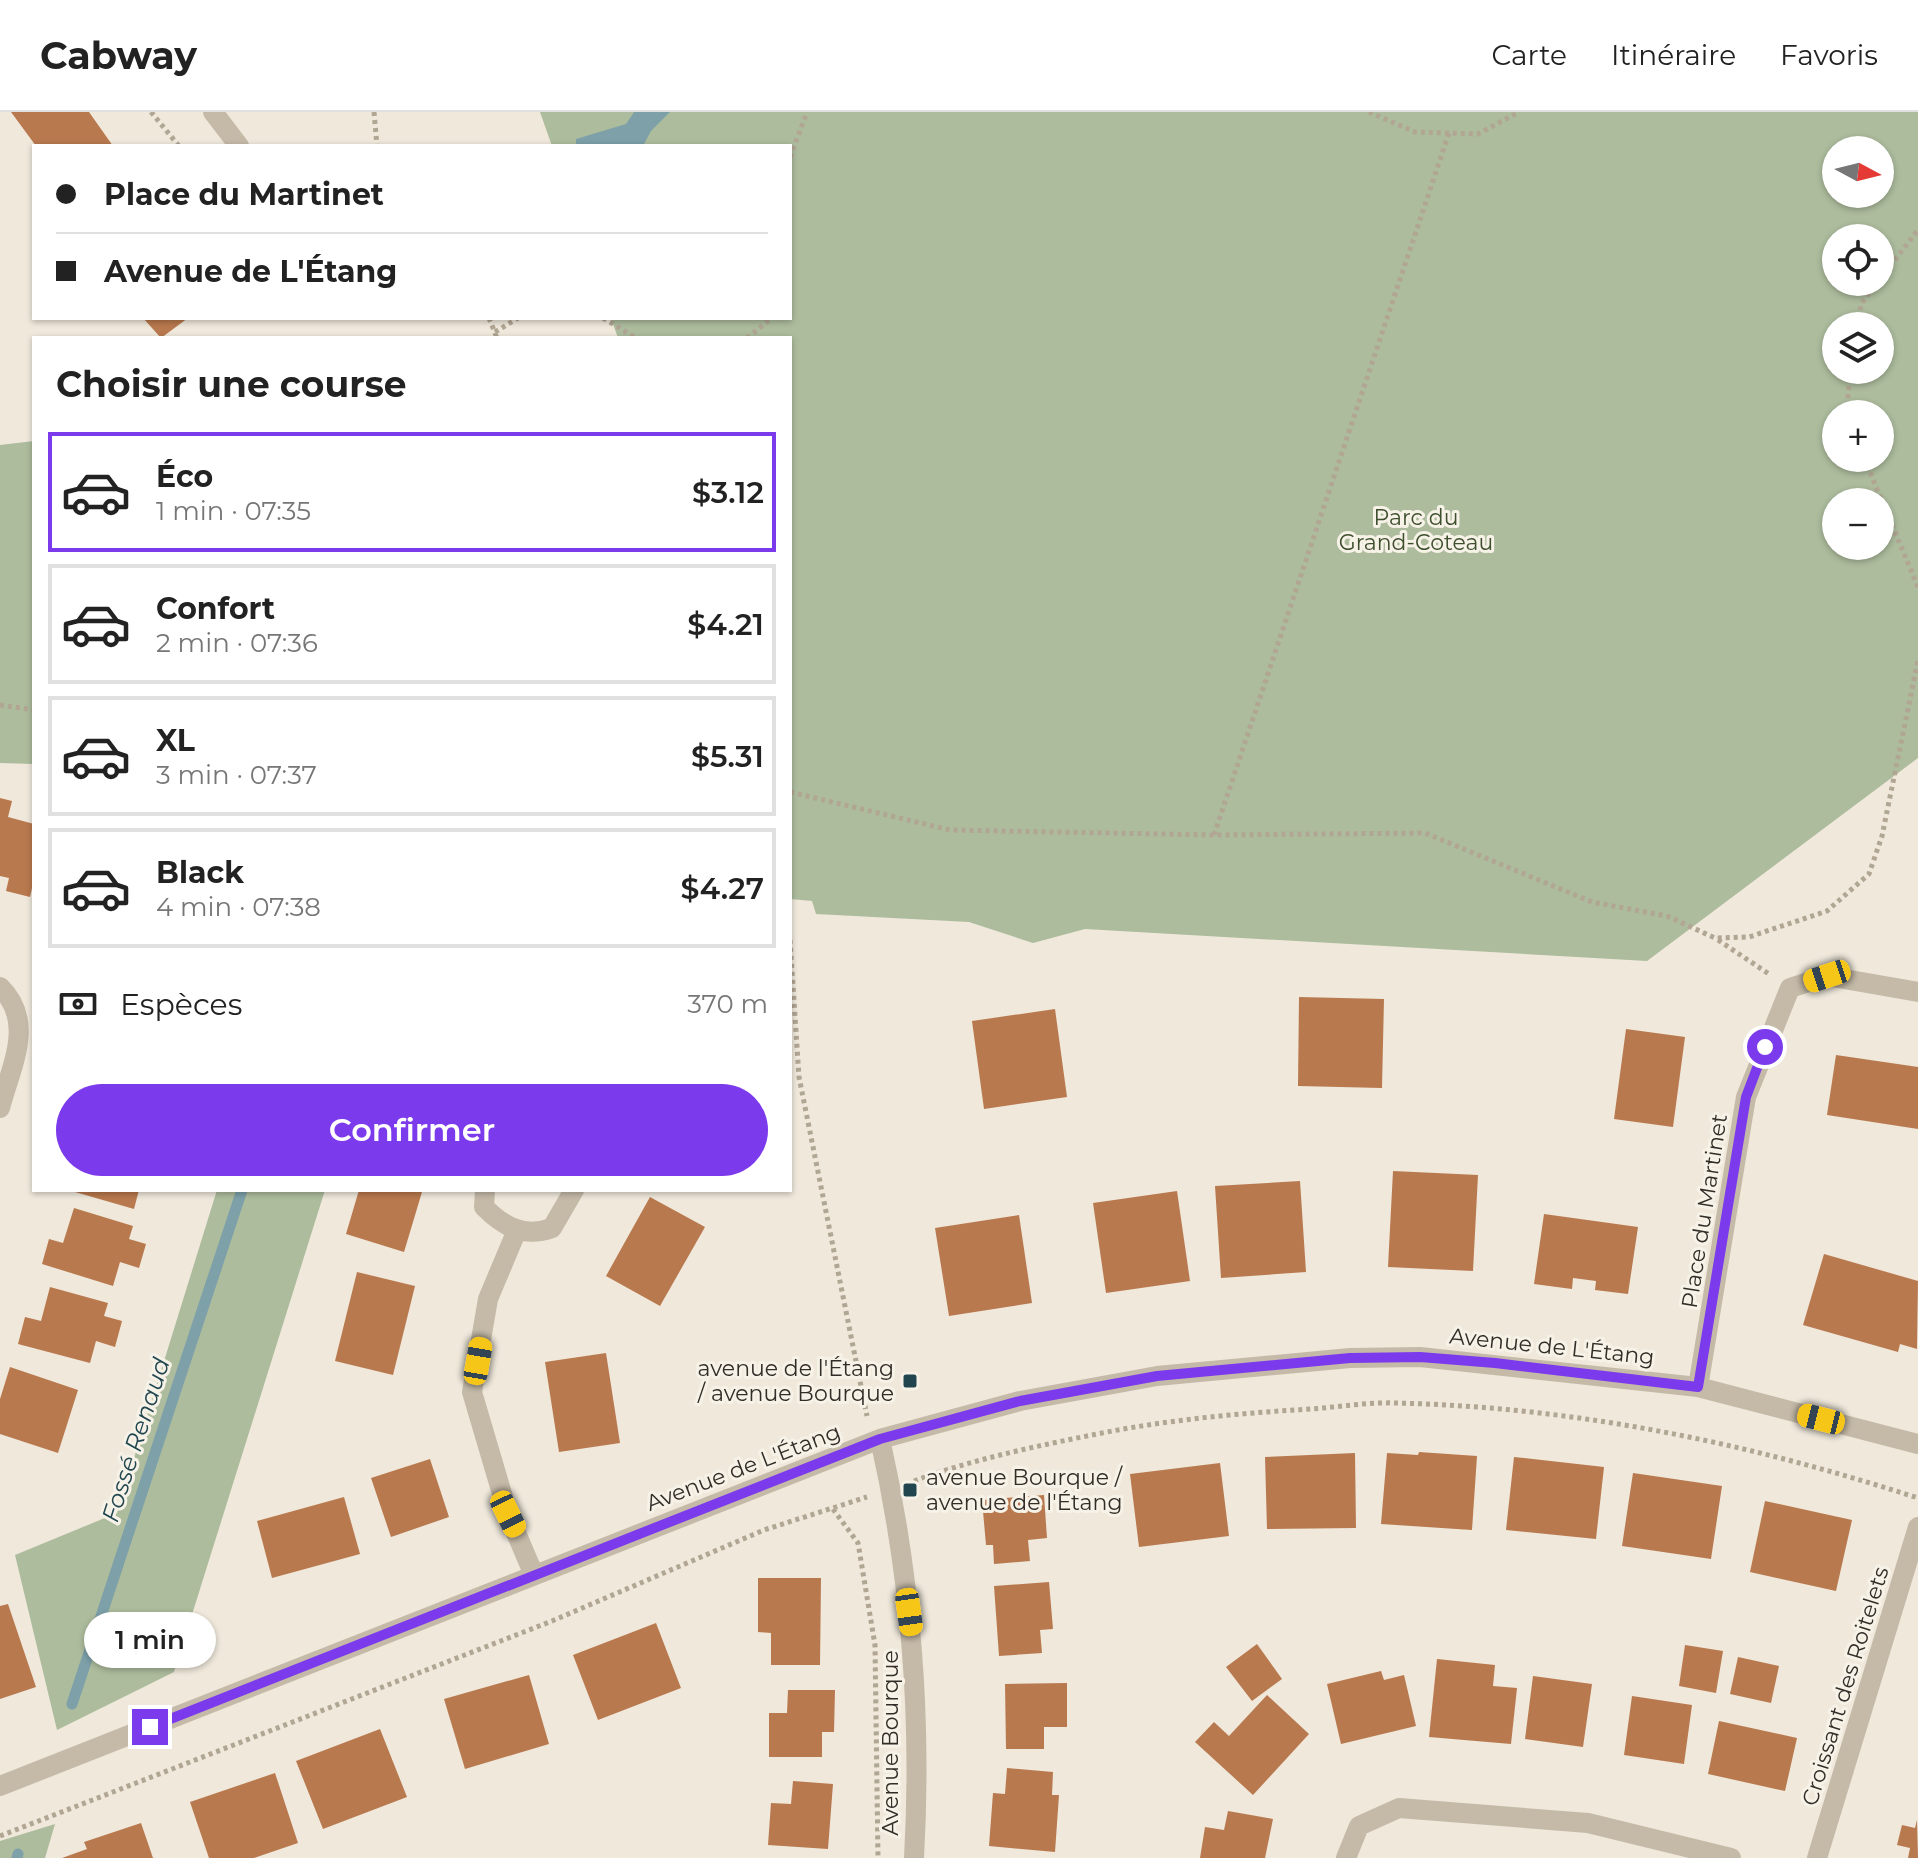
<!DOCTYPE html>
<html lang="fr">
<meta charset="utf-8">
<style>
:root{--surface:#fff;--page:#f6f6f6;--text:#222;--muted:#767676;--line:#e0e0e0;--accent:#7c3aed}
body{margin:0;font-family:Montserrat,sans-serif;background:var(--page);color:var(--text);height:100vh;display:flex;flex-direction:column;font-size:30px;white-space:nowrap}
*{box-sizing:border-box;margin:0}
p{font-size:26px;color:var(--muted)}
.icon{flex:none;width:44px;height:44px;fill:none;stroke:currentColor;stroke-width:2;stroke-linecap:round;stroke-linejoin:round}
.map{position:relative;flex:1;overflow:hidden}
.side{position:absolute;left:32px;top:224px;width:760px;height:856px;display:flex;flex-direction:column;background:var(--surface);border-radius:0px;box-shadow:0 2px 6px #0004}
.side>*{flex:none}
.top-card{position:absolute;left:32px;top:32px;width:760px;height:176px;border-radius:0px;box-shadow:0 2px 6px #0004;display:grid;align-content:center;height:176px;padding:0 24px;background:var(--surface)}
.needle{width:52px;rotate:97deg}
.fabs{position:absolute;left:1822px;top:24px;display:grid;gap:16px}
.fabs a{display:grid;place-items:center;width:72px;height:72px;border-radius:50%;background:var(--surface);box-shadow:0 2px 6px #0004;font-size:40px}
.end{position:absolute;width:36px;height:36px;margin:-18px;border:10px solid #7c3aed;background:#fff;box-shadow:0 0 0 4px #fff}
.from{border-radius:50%}
.bubble{position:absolute;height:56px;border-radius:28px;background:var(--surface);box-shadow:0 2px 6px #0004;font-size:26px;font-weight:600;line-height:56px;text-align:center}
.car{position:absolute;width:24px;height:48px;margin:-24px -12px;border-radius:10px;box-shadow:0 0 6px 2px #0007;background:linear-gradient(#f5c518 24%,#345 0 40%,#f5c518 0 76%,#345 0 86%,#f5c518 0)}
.top-card b{display:flex;align-items:center;gap:28px;height:76px;font-size:30px}
.top-card b+b{border-top:2px solid var(--line)}
.top-card i{width:20px;height:20px;background:var(--text)}
ul{padding:0;list-style:none}
li{display:flex;align-items:center;gap:24px;height:120px;margin:0 16px 12px;padding:0 8px;border:4px solid var(--line);border-radius:0px}
li div{flex:1}
li b{display:block;font-size:30px}
li em{font-style:normal;font-weight:600}
li.current{border-color:var(--accent)}
li>.icon{width:72px;height:72px;stroke-width:1.5}
h2{padding:0 24px;font-size:36px;line-height:96px}
.pay{display:flex;align-items:center;gap:20px;height:88px;padding:0 24px;font-size:30px}
.pay p{margin-inline-start:auto}
.button{display:flex;gap:16px;margin-top:auto;padding:16px 24px}
.button a{flex:1;height:92px;border-radius:48px;background:var(--accent);color:#fff;font-size:32px;font-weight:600;line-height:92px;text-align:center}
header{display:flex;align-items:center;gap:48px;box-sizing:border-box;height:112px;padding:0 40px;background:var(--surface);border-bottom:2px solid var(--line)}
header strong{font-size:38px}
nav{display:flex;gap:44px;margin-inline-start:auto;font-size:28px}
.map>svg:first-child{display:block}
.green{fill:#adbc9d;fill-rule:evenodd}
.water{fill:#7da0a9}
.lines{fill:none;stroke-linecap:round;stroke-linejoin:round}
.stream{stroke:#7da0a9;stroke-width:11}
.building{fill:#b9794e}
.path{stroke:#b1a593;stroke-width:5;stroke-dasharray:4 4;stroke-linecap:butt}
.minor{stroke:#c5baa8;stroke-width:20}
.route{stroke:#7c3aed;stroke-width:10}
.poi-dot{fill:#214650;stroke:#f7f2e7;stroke-width:3}
.labels{text-anchor:middle;stroke-width:6;stroke-linejoin:round;paint-order:stroke}
.park-label{font-size:22px;fill:#3e4f2e;stroke:#f7f2e7}
.street-label{font-size:22px;fill:#332d28;stroke:#f7f2e7}
.poi-label{font-size:22px;fill:#332d28;stroke:#f7f2e7;text-anchor:end}
.water-label{font-size:24px;font-style:italic;fill:#214650;stroke:#f7f2e7}
</style>
<header>
<strong>Cabway</strong>
<nav><a>Carte</a><a>Itinéraire</a><a>Favoris</a></nav>
</header>
<div class="map">
<svg width="1918" height="1746" viewBox="0 0 1918 1746">
<rect width="100%" height="100%" fill="#efe8db"/>
<path class="green" d="M 540,0 L 1918,0 L 1918,646 L 1647,849 L 1085,817 L 1033,831 L 969,810 L 816,802 L 812,789 L 790,787 L 790,226 L 618,226 L 611,206 L 790,206 L 790,34 L 552,34 ZM 1836,38 L 1880,38 L 1880,82 L 1836,82 ZM 1836,126 L 1880,126 L 1880,170 L 1836,170 ZM 1836,214 L 1880,214 L 1880,258 L 1836,258 ZM 1836,302 L 1880,302 L 1880,346 L 1836,346 ZM 1836,390 L 1880,390 L 1880,434 L 1836,434 Z
M 34,329 L 34,652 L 0,651 L 0,333 Z
M 217,1078 L 325,1078 L 174,1560 L 57,1618 L 15,1443 L 117,1401 Z
M 55,1712 L 45,1746 L 0,1746 L 0,1729 Z"/>
<path class="water" d="M 634,0 L 670,0 L 651,19 L 643,34 L 576,34 L 576,27 L 626,12 Z"/>
<g class="lines">
<path class="stream" d="M 72,1592 L 242,1078
M 17,1746 L 18,1742"/>
</g>
<path class="building" d="M 11,0 L 89,0 L 113,34 L 36,34 Z
M 143,206 L 188,206 L 161,226 Z
M 0,686 L 12,689 L 8,705 L 34,712 L 34,767 L 30,785 L 6,779 L 9,766 L 0,764 Z
M 1299,885 L 1384,887 L 1382,976 L 1298,974 Z
M 1055,897 L 1067,985 L 984,997 L 972,909 Z
M 1626,917 L 1685,925 L 1673,1015 L 1614,1007 Z
M 1836,943 L 1918,955 L 1918,1017 L 1827,1003 Z
M 1393,1059 L 1478,1063 L 1473,1159 L 1388,1155 Z
M 1300,1069 L 1306,1160 L 1221,1166 L 1215,1074 Z
M 68,1078 L 139,1078 L 134,1097 Z
M 359,1078 L 422,1080 L 404,1140 L 346,1122 Z
M 1177,1079 L 1190,1169 L 1106,1181 L 1093,1091 Z
M 650,1085 L 705,1115 L 660,1194 L 606,1164 Z
M 74,1096 L 133,1114 L 129,1127 L 146,1132 L 139,1156 L 120,1150 L 113,1174 L 42,1152 L 49,1127 L 63,1131 Z
M 1544,1102 L 1638,1115 L 1628,1182 L 1595,1178 L 1596,1169 L 1573,1166 L 1572,1177 L 1534,1172 Z
M 1019,1103 L 1032,1191 L 949,1204 L 935,1116 Z
M 1824,1142 L 1918,1169 L 1917,1237 L 1900,1232 L 1898,1240 L 1803,1213 Z
M 357,1160 L 415,1174 L 393,1263 L 335,1249 Z
M 50,1175 L 108,1191 L 104,1204 L 122,1209 L 115,1235 L 96,1229 L 90,1251 L 18,1232 L 25,1205 L 41,1209 Z
M 606,1241 L 620,1331 L 559,1340 L 545,1250 Z
M 10,1255 L 78,1278 L 58,1341 L 0,1322 L 0,1287 Z
M 1419,1340 L 1477,1344 L 1472,1418 L 1381,1412 L 1387,1341 L 1418,1343 Z
M 1355,1341 L 1356,1416 L 1267,1417 L 1265,1345 Z
M 1514,1345 L 1604,1355 L 1596,1427 L 1506,1418 Z
M 430,1347 L 449,1405 L 391,1425 L 371,1366 Z
M 1220,1351 L 1229,1424 L 1139,1435 L 1130,1362 Z
M 1633,1361 L 1722,1374 L 1711,1447 L 1622,1434 Z
M 1044,1383 L 1047,1426 L 1028,1428 L 1030,1449 L 994,1452 L 993,1433 L 986,1433 L 982,1388 Z
M 344,1385 L 360,1442 L 272,1466 L 257,1409 Z
M 1765,1389 L 1852,1408 L 1836,1479 L 1750,1460 Z
M 758,1466 L 821,1466 L 820,1553 L 771,1553 L 771,1521 L 758,1520 Z
M 1049,1470 L 1053,1517 L 1040,1518 L 1042,1541 L 999,1544 L 994,1474 Z
M 8,1492 L 36,1575 L 0,1587 L 0,1494 Z
M 656,1511 L 681,1576 L 598,1608 L 573,1543 Z
M 1257,1532 L 1282,1567 L 1252,1589 L 1226,1555 Z
M 1685,1533 L 1723,1539 L 1716,1581 L 1679,1574 Z
M 1738,1545 L 1779,1554 L 1771,1591 L 1730,1582 Z
M 1437,1547 L 1495,1553 L 1493,1574 L 1517,1576 L 1511,1632 L 1429,1625 Z
M 1381,1559 L 1384,1568 L 1404,1563 L 1416,1614 L 1341,1632 L 1327,1572 Z
M 529,1563 L 549,1632 L 465,1657 L 444,1587 Z
M 1533,1564 L 1592,1572 L 1583,1635 L 1525,1627 Z
M 1067,1571 L 1067,1615 L 1044,1615 L 1044,1637 L 1006,1637 L 1005,1572 Z
M 788,1578 L 835,1578 L 834,1620 L 822,1620 L 822,1645 L 769,1645 L 769,1601 L 787,1601 Z
M 1267,1583 L 1309,1622 L 1253,1683 L 1195,1630 L 1214,1610 L 1229,1624 Z
M 1632,1584 L 1692,1593 L 1684,1652 L 1624,1643 Z
M 1719,1609 L 1797,1626 L 1785,1679 L 1708,1662 Z
M 380,1617 L 407,1685 L 323,1717 L 296,1649 Z
M 1007,1656 L 1053,1660 L 1052,1683 L 1059,1683 L 1055,1740 L 989,1734 L 993,1681 L 1005,1682 Z
M 275,1661 L 298,1731 L 254,1746 L 209,1746 L 190,1690 Z
M 793,1669 L 833,1672 L 828,1737 L 768,1733 L 771,1691 L 791,1692 Z
M 1228,1699 L 1273,1707 L 1265,1746 L 1200,1746 L 1205,1715 L 1224,1718 Z
M 1917,1708 L 1918,1746 L 1908,1746 L 1910,1736 L 1897,1733 L 1902,1713 L 1915,1716 Z
M 141,1711 L 153,1746 L 62,1746 L 87,1737 L 84,1730 Z"/>
<g class="lines">
<path class="path" d="M 151,0 L 179,34
M 374,0 L 377,34
M 1369,0 L 1415,20 L 1478,22 L 1519,0
M 790,45 L 807,0
M 1880,167 L 1918,118
M 489,206 L 497,226
M 603,206 L 636,226
M 1858,214 L 1861,192 L 1878,170
M 495,220 L 518,206
M 747,226 L 772,206
M 1846,302 L 1851,258
M 1864,346 L 1918,475
M 0,593 L 34,598
M 790,680 L 950,718 L 1214,723 L 1425,721 L 1592,790 L 1667,804 L 1715,826 L 1749,825 L 1827,799 L 1869,762 L 1882,724 L 1918,548
M 1214,723 L 1449,21
M 790,828 L 799,965 L 867,1304
M 1718,828 L 1769,862
M 914,1369 C 976,1346 1042,1333 1107,1320 C 1175,1307 1243,1301 1311,1297 C 1339,1295 1368,1290 1396,1291 C 1575,1295 1748,1331 1918,1386
M 833,1397 L 858,1431 L 875,1533 L 878,1746
M 0,1724 L 552,1509 L 764,1418 L 867,1385"/>
<path class="minor" d="M 213,0 L 239,34
M 0,875 C 36,910 11,954 0,996
M 485,1078 L 484,1095 C 504,1115 524,1126 552,1116 L 574,1078
M 517,1118 L 488,1187 L 472,1280 L 508,1402 L 534,1463
M 1698,1275 L 1746,985 L 1790,876 L 1827,864 L 1918,880
M 880,1327 C 911,1465 922,1605 914,1746
M 0,1674 L 880,1327 L 1020,1289 L 1157,1264 L 1350,1246 L 1420,1245 L 1698,1275 L 1918,1332
M 1346,1746 L 1359,1714 L 1399,1696 L 1588,1711 L 1731,1746
M 1817,1746 L 1918,1415"/>
</g>
<g class="lines">
<path class="route" d="M 150,1615 L 880,1327 L 1020,1289 L 1157,1264 L 1350,1246 L 1420,1245 L 1495,1251 L 1698,1275 L 1746,985 L 1765,935"/>
</g>
<g class="poi-dot">
<rect x="902" y="1261" width="16" height="16" rx="4"/>
<rect x="902" y="1370" width="16" height="16" rx="4"/>
</g>
<g class="labels">
<g class="park-label">
<text x="1416" y="413">Parc du<tspan x="1416" dy="25">Grand-Coteau</tspan></text>
</g>
<g class="street-label">
<text transform="translate(1704 1099) rotate(-81)" y="8">Place du Martinet</text>
<text transform="translate(1552 1234) rotate(6)" y="8">Avenue de L'Étang</text>
<text transform="translate(743 1355) rotate(-21)" y="8">Avenue de L'Étang</text>
<text transform="translate(1845 1574) rotate(-73)" y="8">Croissant des Roitelets</text>
<text transform="translate(890 1631) rotate(-90)" y="8">Avenue Bourque</text>
</g>
<g class="poi-label">
<text x="894" y="1264">avenue de l'Étang<tspan x="894" dy="25">/ avenue Bourque</tspan></text>
<text x="926" y="1373" text-anchor="start">avenue Bourque /<tspan x="926" dy="25">avenue de l'Étang</tspan></text>
</g>
<g class="water-label">
<text transform="translate(136 1328) rotate(-72)" y="8">Fossé Renaud</text>
</g>
</g>
</svg>
<div class="fabs">
<a><svg class="needle" viewBox="-14 -14 28 28"><path d="M0-13l5 13h-10z" fill="#e53935"/><path d="M0 13l5-13h-10z" fill="#767676"/></svg></a>
<a><svg class="icon" aria-label="locate" viewBox="0 0 24 24"><circle cx="12" cy="12" r="6"/><path d="M12 2v4M12 18v4M2 12h4M18 12h4"/></svg></a>
<a><svg class="icon" aria-label="layers" viewBox="0 0 24 24"><path d="M12 4l9 5-9 5-9-5zM3 14l9 5 9-5"/></svg></a>
<a>+</a>
<a>−</a>
</div>
<i class="end from" style="left:1765px;top:935px"></i>
<i class="end" style="left:150px;top:1615px"></i>
<div class="bubble" style="left:84px;top:1500px;width:132px">1 min</div>
<i class="car" style="left:1827px;top:864px;rotate:252deg"></i>
<i class="car" style="left:478px;top:1249px;rotate:10deg"></i>
<i class="car" style="left:1821px;top:1307px;rotate:284deg"></i>
<i class="car" style="left:508px;top:1402px;rotate:154deg"></i>
<i class="car" style="left:909px;top:1500px;rotate:172deg"></i>
<div class="top-card">
<b><i class="from"></i>Place du Martinet</b>
<b><i></i>Avenue de L'Étang</b>
</div>
<section class="side">
<h2>Choisir une course</h2>
<ul>
<li class="current"><svg class="icon" aria-label="car" viewBox="0 0 24 24"><path d="M5 17H2v-5l4-1 3-4h7l3 4 3 1v5h-3M9 17h6M6 11h13"/><circle cx="7" cy="17" r="2"/><circle cx="17" cy="17" r="2"/></svg><div><b>Éco</b><p>1 min · 07:35</p></div><em>$3.12</em></li>
<li><svg class="icon" aria-label="car" viewBox="0 0 24 24"><path d="M5 17H2v-5l4-1 3-4h7l3 4 3 1v5h-3M9 17h6M6 11h13"/><circle cx="7" cy="17" r="2"/><circle cx="17" cy="17" r="2"/></svg><div><b>Confort</b><p>2 min · 07:36</p></div><em>$4.21</em></li>
<li><svg class="icon" aria-label="car" viewBox="0 0 24 24"><path d="M5 17H2v-5l4-1 3-4h7l3 4 3 1v5h-3M9 17h6M6 11h13"/><circle cx="7" cy="17" r="2"/><circle cx="17" cy="17" r="2"/></svg><div><b>XL</b><p>3 min · 07:37</p></div><em>$5.31</em></li>
<li><svg class="icon" aria-label="car" viewBox="0 0 24 24"><path d="M5 17H2v-5l4-1 3-4h7l3 4 3 1v5h-3M9 17h6M6 11h13"/><circle cx="7" cy="17" r="2"/><circle cx="17" cy="17" r="2"/></svg><div><b>Black</b><p>4 min · 07:38</p></div><em>$4.27</em></li>
</ul>
<div class="pay"><svg class="icon" aria-label="cash" viewBox="0 0 24 24"><path d="M3 7h18v10H3z"/><circle cx="12" cy="12" r="2"/></svg>Espèces<p>370 m</p></div>
<div class="button"><a>Confirmer</a></div>
</section>
</div>
